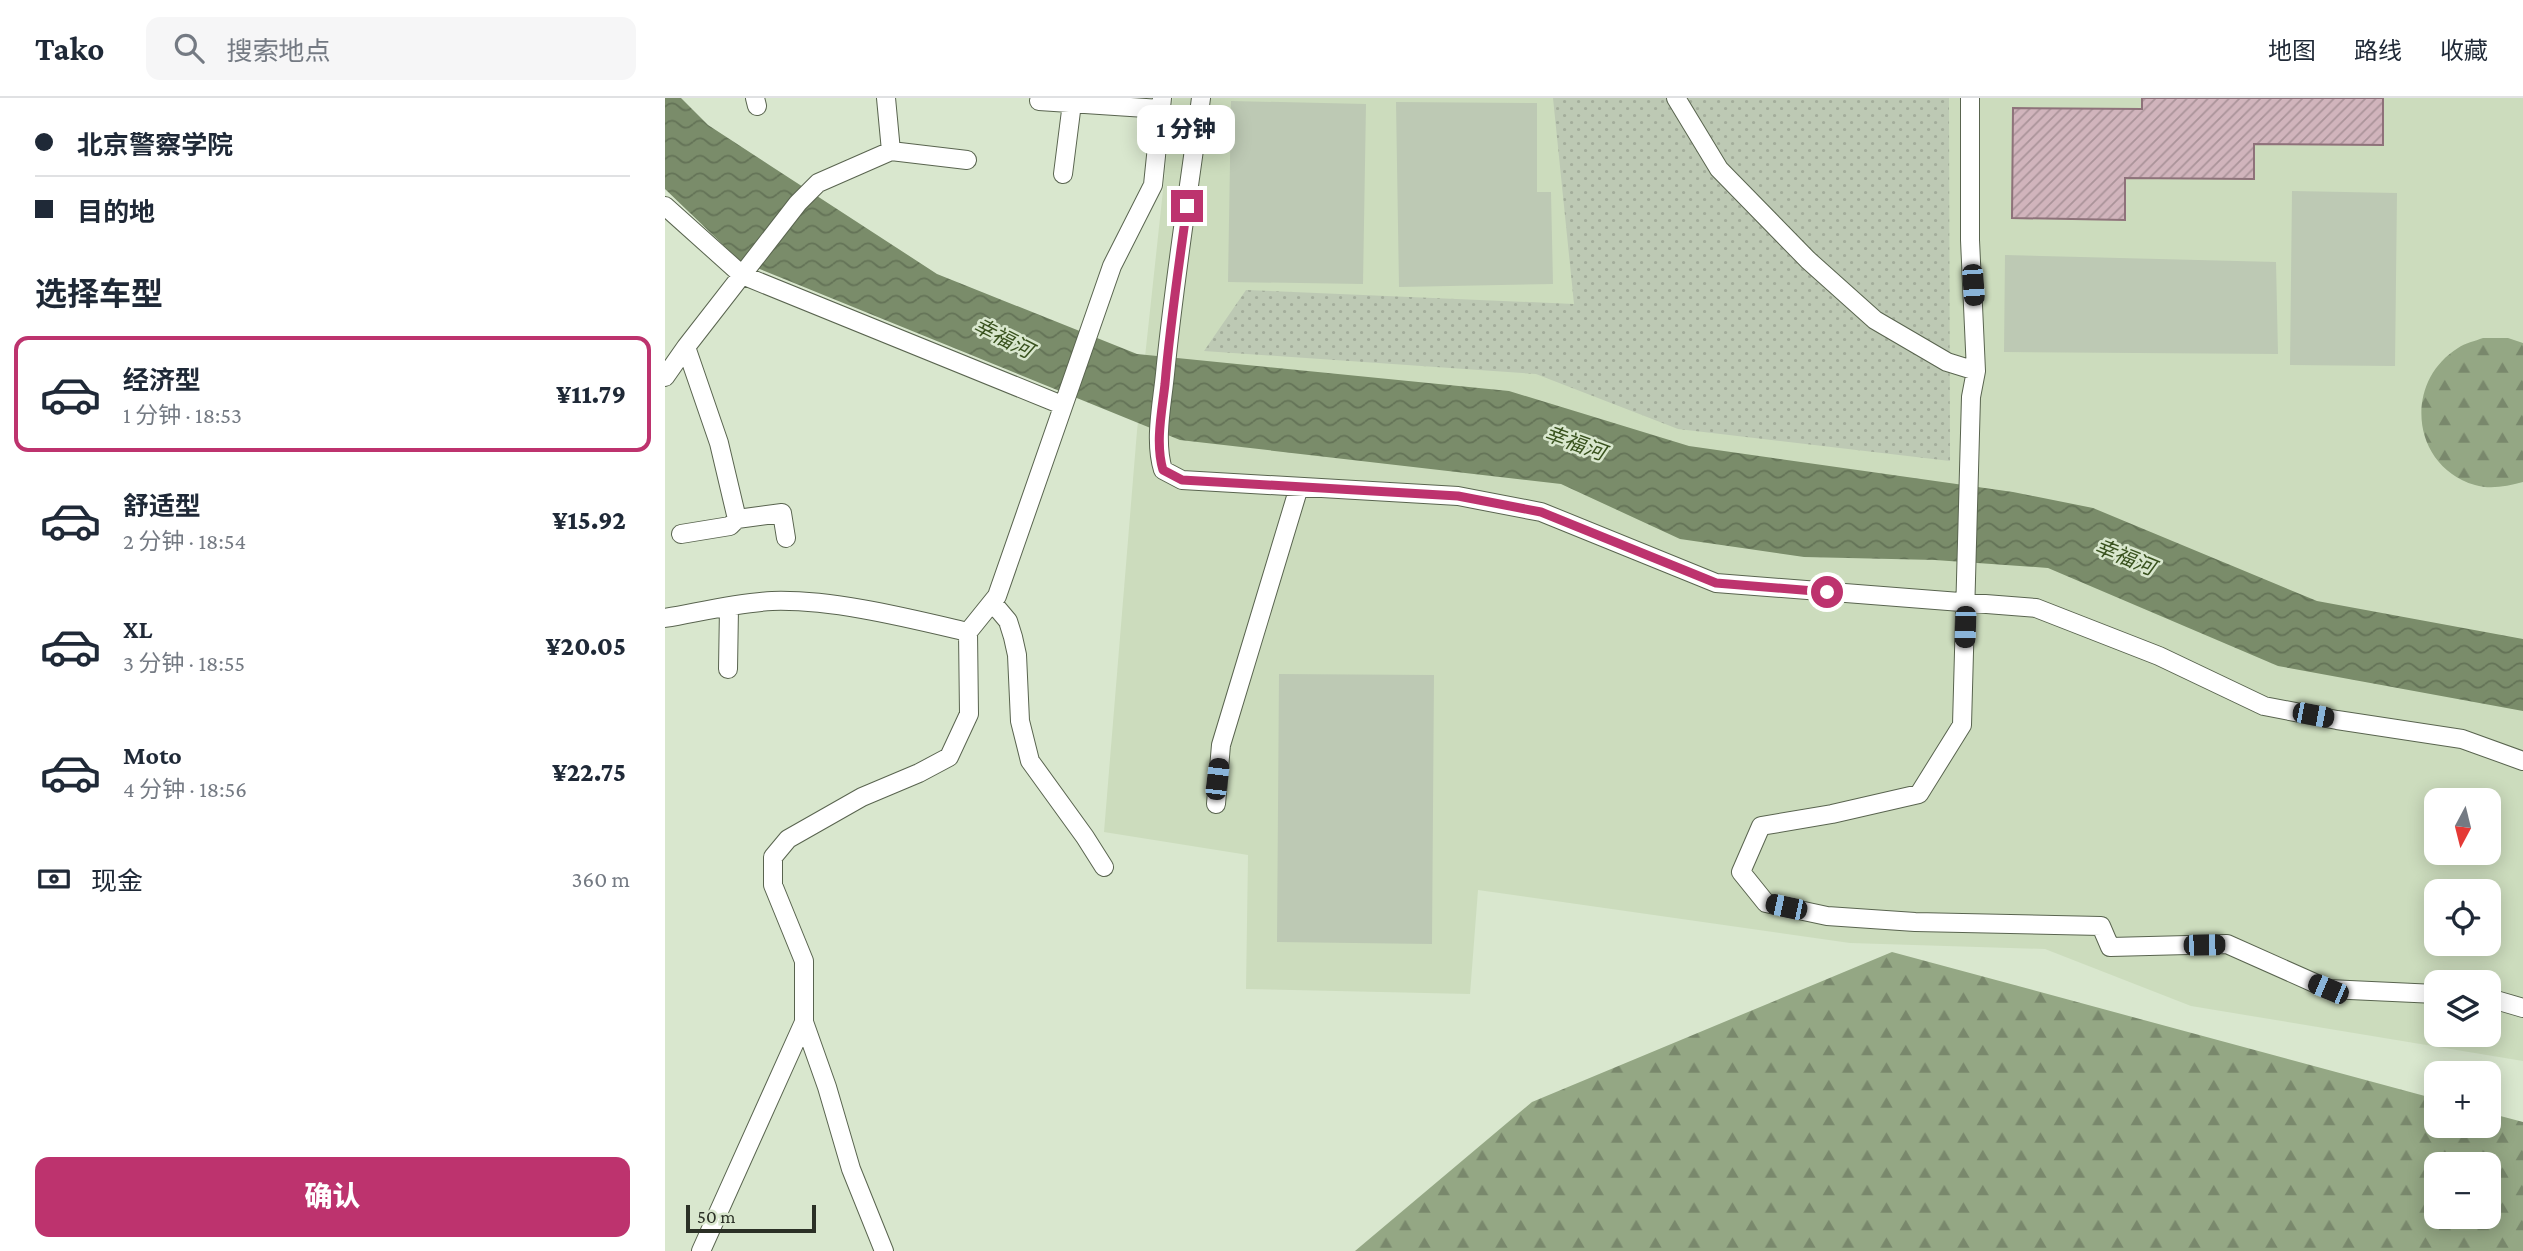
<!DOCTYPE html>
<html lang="zh">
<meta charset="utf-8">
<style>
:root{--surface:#fff;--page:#f6f6f7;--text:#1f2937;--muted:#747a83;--line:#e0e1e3;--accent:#bd336e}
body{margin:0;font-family:"Crimson Pro","Noto Sans SC",serif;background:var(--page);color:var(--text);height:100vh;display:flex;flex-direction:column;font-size:26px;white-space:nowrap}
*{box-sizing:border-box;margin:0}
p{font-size:23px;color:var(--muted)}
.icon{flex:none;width:38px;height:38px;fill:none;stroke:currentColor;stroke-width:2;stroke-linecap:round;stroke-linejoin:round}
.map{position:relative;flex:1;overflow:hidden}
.details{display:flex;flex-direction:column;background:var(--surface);width:665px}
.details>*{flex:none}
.top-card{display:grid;align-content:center;height:154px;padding:0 35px;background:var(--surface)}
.needle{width:46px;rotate:187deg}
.controls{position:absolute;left:1759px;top:690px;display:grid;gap:14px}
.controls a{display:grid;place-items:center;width:77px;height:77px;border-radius:14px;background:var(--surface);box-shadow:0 4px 18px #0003;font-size:35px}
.scale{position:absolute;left:21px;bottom:18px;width:130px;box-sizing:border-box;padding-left:7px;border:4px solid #2b3026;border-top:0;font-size:19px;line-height:24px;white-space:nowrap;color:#2b3026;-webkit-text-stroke:5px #d9e7ce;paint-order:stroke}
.end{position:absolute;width:32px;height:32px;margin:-16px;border:9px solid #bd336e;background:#fff;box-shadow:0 0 0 4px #fff}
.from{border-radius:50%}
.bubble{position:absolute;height:49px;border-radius:14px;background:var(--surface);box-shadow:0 4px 18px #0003;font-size:23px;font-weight:800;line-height:49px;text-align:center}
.car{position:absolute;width:21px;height:42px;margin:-21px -10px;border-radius:9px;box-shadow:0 0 5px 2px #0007;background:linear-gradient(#222 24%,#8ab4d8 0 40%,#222 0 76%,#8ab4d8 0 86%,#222 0)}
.top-card b{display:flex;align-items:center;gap:24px;height:66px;font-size:26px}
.top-card b+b{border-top:2px solid var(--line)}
.top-card i{width:18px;height:18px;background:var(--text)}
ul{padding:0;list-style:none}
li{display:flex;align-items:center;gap:21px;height:116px;margin:0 14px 10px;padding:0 21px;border:4px solid transparent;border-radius:14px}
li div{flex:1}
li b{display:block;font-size:26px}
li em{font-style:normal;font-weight:800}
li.selected{border-color:var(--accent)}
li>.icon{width:63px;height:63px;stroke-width:1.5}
h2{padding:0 35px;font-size:32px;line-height:84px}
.pay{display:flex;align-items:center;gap:18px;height:77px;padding:0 35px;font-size:26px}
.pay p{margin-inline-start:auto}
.primary-button{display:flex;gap:14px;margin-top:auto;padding:14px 35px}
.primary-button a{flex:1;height:80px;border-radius:14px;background:var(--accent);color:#fff;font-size:28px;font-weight:800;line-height:80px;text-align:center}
header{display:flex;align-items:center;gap:42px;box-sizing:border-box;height:98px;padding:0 35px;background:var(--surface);border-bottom:2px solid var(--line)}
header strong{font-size:33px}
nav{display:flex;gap:38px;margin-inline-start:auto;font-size:24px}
.search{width:490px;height:63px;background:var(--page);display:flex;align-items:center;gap:18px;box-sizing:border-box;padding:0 24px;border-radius:14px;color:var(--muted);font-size:26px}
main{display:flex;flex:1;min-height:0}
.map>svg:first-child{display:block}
.built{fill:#ccdcbd;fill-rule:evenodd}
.forest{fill:url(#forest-firs);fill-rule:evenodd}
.garden{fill:url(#garden-dots)}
.pitch{fill:#bdc9b4}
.water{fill:url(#water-waves)}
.building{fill:url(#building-hatch);stroke:#8e727a;stroke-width:2}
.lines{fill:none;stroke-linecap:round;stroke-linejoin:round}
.street-casing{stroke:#59644f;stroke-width:20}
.street{stroke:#fff;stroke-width:18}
.route{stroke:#bd336e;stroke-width:9}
.labels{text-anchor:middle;stroke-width:5;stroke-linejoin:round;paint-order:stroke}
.water-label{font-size:21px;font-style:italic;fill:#39521e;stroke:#d9e7ce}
</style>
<header>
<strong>Tako</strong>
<div class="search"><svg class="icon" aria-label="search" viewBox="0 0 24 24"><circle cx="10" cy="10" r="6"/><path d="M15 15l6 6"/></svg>搜索地点</div>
<nav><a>地图</a><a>路线</a><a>收藏</a></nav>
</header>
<main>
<section class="details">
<div class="top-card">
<b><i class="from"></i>北京警察学院</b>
<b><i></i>目的地</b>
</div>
<h2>选择车型</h2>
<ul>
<li class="selected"><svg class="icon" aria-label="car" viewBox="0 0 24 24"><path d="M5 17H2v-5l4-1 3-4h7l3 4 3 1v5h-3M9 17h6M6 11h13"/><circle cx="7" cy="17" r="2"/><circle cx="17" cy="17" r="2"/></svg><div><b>经济型</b><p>1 分钟 · 18:53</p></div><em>¥11.79</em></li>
<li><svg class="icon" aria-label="car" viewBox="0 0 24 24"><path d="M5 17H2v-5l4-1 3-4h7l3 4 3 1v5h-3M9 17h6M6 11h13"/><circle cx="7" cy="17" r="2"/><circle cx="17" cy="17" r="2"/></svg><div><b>舒适型</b><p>2 分钟 · 18:54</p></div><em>¥15.92</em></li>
<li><svg class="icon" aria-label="car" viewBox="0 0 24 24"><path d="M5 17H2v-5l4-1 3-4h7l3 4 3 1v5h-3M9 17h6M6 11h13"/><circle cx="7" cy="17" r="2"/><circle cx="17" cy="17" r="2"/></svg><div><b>XL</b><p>3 分钟 · 18:55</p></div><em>¥20.05</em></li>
<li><svg class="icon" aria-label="car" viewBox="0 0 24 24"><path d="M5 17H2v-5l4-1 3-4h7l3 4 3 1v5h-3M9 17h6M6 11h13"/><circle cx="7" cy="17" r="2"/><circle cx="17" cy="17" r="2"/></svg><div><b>Moto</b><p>4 分钟 · 18:56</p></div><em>¥22.75</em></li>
</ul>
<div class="pay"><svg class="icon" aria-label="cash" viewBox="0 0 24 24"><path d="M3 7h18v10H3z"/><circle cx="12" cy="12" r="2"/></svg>现金<p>360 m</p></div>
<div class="primary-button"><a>确认</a></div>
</section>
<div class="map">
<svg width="1858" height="1153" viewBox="0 0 1858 1153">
<defs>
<pattern id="forest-firs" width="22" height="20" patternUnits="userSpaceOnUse" patternTransform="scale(1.75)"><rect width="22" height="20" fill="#94a784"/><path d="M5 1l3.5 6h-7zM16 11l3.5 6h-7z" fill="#79886c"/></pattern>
<pattern id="garden-dots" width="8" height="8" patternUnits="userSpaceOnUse" patternTransform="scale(1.75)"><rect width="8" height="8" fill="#bdc9b4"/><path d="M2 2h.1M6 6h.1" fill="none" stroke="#a3ad9b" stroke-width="1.8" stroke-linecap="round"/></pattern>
<pattern id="water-waves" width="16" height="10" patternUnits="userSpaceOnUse" patternTransform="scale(1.75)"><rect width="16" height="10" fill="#7a8c6a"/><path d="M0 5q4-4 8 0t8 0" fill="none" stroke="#647357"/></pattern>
<pattern id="building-hatch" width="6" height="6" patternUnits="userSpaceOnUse" patternTransform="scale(1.75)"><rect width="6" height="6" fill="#d1b4bc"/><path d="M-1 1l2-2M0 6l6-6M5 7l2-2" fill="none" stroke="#aa9399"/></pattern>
</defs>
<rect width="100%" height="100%" fill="#d9e7ce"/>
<path class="built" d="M 508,0 L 1858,0 L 1858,963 L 1526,908 L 1380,851 L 1185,845 L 813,792 L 805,896 L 581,891 L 583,757 L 439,734 L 472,333 ZM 1771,702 L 1824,702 L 1824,754 L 1771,754 ZM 1771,793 L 1824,793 L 1824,845 L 1771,845 ZM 1771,884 L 1824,884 L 1824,936 L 1771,936 Z"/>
<path class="forest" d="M 1818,240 L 1843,240 L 1858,245 L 1858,384 C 1842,388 1826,392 1810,387 C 1746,368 1738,284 1793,250 C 1800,245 1810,243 1818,240 Z
M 1227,854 L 1771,1001 L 1771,1027 L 1824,1027 L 1824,1015 L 1858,1024 L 1858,1153 L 690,1153 L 867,1004 ZM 1771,1066 L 1824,1066 L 1824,1118 L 1771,1118 Z"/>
<path class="garden" d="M 888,0 L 1284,0 L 1285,363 L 1013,331 L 871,276 L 539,253 L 581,192 L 909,206 Z"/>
<path class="pitch" d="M 566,3 L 701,6 L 698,186 L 563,184 Z
M 731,4 L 872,5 L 872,94 L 886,94 L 888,186 L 734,189 Z
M 1627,93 L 1732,95 L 1730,268 L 1625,267 Z
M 1340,157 L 1611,164 L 1613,256 L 1339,254 Z
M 614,576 L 769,577 L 767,846 L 612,844 Z"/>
<path class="water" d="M 0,0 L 16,0 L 43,27 L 272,176 L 472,256 L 844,293 L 1024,348 L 1348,394 L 1428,410 L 1652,503 L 1858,541 L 1858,613 L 1613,568 L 1383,470 L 1270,462 L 1139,459 L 1015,441 L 896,386 L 515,342 L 75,163 L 0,91 Z"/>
<path class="building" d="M 1477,0 L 1718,0 L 1718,47 L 1589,46 L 1589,81 L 1460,80 L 1460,122 L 1347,120 L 1348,10 L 1477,11 Z"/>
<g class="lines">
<defs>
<path id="street" d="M 90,0 L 92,8
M 221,0 L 226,53
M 536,0 C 524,92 509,184 500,276 C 497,307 489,342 498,372 L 517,382 L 793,398 L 876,414 L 1051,485 L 1371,510 L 1494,558 L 1599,608 L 1672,622 L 1797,641 L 1858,663
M 1011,0 L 1054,71 L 1143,162 L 1210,222 L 1282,264 L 1311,273
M 1305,0 L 1305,142 L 1311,273 L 1306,299 L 1297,627 L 1254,696 L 1167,716 L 1096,728 L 1076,774 L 1101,805 L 1162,818 L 1250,824 L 1436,828 L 1445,849 L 1562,846 L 1663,891 L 1771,896
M 374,3 L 496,11
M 398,76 L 407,5
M 0,108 L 77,177 L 397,307
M 0,279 L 21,249
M 16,436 L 65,428 L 72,421
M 121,440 L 117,415 L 72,421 L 54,345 L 21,249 L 133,105 L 153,85 L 226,53 L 302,62
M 327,504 L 343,523 L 348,539 L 352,557 L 355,623 L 365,663 L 420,739 L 439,769
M 0,520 C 35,514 71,505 107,503 C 168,501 243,520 303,534
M 63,571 L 64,510
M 551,706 L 556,647 L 634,389
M 1824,900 L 1858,910
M 36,1153 L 139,924
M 219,1153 L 186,1071 L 162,989 L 139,924 L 139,863 L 108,787 L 108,759 L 123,741 L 197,699 L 254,675 L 284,659 L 304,616 L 303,534 L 332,498 L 447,168 L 488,87 L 497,0"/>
</defs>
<use href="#street" class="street-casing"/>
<use href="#street" class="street"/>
</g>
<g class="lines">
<path class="route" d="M 522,108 C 514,167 505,226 500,286 C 497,313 490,345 498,372 L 517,382 L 793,398 L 876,414 L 1051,485 L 1162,494"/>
</g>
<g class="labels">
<g class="water-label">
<text transform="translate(338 240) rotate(27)" y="7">幸福河</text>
<text transform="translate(910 345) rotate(20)" y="7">幸福河</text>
<text transform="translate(1460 459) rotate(22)" y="7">幸福河</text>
</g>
</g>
</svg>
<div class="controls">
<a><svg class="needle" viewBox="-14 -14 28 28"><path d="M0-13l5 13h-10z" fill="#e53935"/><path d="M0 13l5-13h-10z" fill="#747a83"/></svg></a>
<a><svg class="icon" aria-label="locate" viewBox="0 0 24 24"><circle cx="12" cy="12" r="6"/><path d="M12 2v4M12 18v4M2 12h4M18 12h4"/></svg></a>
<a><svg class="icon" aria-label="layers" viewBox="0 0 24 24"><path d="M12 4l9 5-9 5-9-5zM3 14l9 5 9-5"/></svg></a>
<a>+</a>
<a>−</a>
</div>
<div class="scale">50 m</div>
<i class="end from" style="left:1162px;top:494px"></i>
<i class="end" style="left:522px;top:108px"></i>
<div class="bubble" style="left:472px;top:7px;width:98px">1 分钟</div>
<i class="car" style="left:1308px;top:187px;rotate:176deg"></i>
<i class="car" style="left:1300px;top:529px;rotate:182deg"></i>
<i class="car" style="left:1648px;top:617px;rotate:101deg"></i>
<i class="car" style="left:552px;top:681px;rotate:7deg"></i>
<i class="car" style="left:1121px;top:809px;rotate:282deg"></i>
<i class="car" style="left:1539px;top:847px;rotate:89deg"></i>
<i class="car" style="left:1663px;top:891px;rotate:293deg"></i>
</div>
</main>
